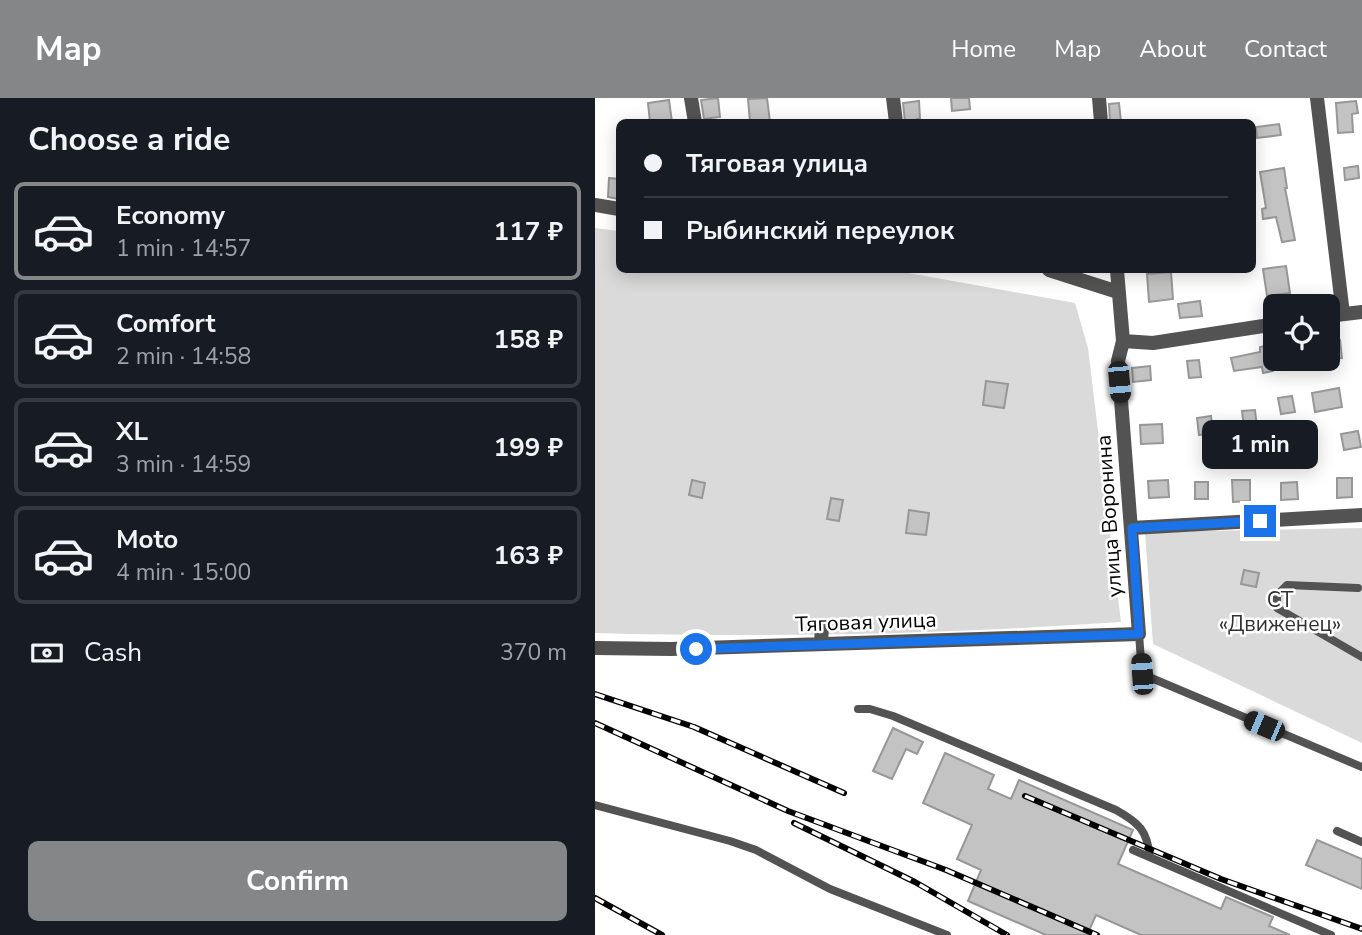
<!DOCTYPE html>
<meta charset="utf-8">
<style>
:root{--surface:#171b24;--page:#242831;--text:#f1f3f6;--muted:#9ea1a6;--line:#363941;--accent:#858687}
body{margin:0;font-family:"Nunito Sans",sans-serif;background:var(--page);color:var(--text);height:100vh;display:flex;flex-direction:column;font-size:26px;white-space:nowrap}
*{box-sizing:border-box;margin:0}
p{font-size:23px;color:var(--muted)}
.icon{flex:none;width:38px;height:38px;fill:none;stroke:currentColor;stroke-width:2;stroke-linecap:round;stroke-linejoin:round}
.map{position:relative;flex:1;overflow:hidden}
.side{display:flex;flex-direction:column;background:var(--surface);width:595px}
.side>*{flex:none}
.banner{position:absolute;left:21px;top:21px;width:640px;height:154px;border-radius:10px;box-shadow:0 4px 18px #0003;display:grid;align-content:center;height:154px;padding:0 28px;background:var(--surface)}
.controls{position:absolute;left:668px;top:196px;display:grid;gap:14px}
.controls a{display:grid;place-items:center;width:77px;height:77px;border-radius:10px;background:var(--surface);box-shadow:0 4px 18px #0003;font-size:35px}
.end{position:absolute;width:32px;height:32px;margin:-16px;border:9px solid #1a73e8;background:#fff;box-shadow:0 0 0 4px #fff}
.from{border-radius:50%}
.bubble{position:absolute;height:49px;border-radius:10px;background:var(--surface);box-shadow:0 4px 18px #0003;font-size:23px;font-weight:700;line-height:49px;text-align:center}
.car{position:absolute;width:21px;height:42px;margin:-21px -10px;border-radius:9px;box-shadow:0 0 5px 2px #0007;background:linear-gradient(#222 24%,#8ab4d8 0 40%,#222 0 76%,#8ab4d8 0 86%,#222 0)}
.banner b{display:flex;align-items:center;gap:24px;height:66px;font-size:26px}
.banner b+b{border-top:2px solid var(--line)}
.banner i{width:18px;height:18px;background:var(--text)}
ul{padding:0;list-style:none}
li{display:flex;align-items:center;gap:21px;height:98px;margin:0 14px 10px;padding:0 14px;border:4px solid var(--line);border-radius:10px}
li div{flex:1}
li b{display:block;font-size:26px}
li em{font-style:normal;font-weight:700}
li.current{border-color:var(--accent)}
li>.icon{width:63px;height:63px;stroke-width:1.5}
h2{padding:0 28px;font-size:32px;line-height:84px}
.pay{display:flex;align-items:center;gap:18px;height:77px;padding:0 28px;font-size:26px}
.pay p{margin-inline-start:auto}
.button{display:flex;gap:14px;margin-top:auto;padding:14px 28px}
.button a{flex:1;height:80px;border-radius:10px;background:var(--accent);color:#fff;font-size:28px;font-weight:700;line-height:80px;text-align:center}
header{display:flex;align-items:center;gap:42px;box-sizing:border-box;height:98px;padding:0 35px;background:var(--accent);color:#fff}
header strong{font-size:33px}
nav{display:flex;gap:38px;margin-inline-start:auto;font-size:24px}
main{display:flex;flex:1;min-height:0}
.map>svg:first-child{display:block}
.green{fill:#dadada}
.building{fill:#c3c3c3;stroke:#979797;stroke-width:2}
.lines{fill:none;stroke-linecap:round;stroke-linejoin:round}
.lane{stroke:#535353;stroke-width:8}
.street{stroke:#535353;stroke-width:14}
.rail-casing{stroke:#000;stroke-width:6}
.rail{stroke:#fff;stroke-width:3.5;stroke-dasharray:10;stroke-linecap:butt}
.route{stroke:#1a73e8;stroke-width:9}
.labels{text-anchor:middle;stroke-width:5;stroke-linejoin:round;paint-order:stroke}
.street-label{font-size:21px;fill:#000;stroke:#fff}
.park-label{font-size:21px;fill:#313131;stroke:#fff}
</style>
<header>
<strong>Map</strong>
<nav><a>Home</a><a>Map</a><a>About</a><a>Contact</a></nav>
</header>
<main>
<section class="side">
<h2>Choose a ride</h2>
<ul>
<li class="current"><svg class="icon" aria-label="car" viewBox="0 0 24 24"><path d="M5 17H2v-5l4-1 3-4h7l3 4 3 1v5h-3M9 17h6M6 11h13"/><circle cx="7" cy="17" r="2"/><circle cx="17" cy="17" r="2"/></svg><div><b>Economy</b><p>1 min · 14:57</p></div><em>117 ₽</em></li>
<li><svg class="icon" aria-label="car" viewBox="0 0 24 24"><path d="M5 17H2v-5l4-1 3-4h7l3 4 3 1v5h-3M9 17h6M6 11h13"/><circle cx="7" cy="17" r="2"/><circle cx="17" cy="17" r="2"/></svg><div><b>Comfort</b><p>2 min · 14:58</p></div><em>158 ₽</em></li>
<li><svg class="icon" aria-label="car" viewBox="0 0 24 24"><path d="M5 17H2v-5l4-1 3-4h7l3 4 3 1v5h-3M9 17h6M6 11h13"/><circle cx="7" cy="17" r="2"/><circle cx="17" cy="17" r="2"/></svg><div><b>XL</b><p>3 min · 14:59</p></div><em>199 ₽</em></li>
<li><svg class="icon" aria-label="car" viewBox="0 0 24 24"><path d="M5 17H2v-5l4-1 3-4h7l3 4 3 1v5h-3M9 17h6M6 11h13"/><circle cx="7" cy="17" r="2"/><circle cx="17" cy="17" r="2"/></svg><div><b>Moto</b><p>4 min · 15:00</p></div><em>163 ₽</em></li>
</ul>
<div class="pay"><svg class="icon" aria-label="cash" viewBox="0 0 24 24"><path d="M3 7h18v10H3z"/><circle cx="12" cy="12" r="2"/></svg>Cash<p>370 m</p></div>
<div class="button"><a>Confirm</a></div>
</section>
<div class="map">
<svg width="767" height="837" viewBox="0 0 767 837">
<rect width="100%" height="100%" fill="#fff"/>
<path class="green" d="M 0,130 L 24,133 L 24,172 L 297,172 L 480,205 L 493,250 L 526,524 C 351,536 176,540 0,535 Z
M 767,430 L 767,645 L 558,546 L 550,434 Z"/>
<path class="building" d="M 123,0 L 125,19 L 109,21 L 106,2 Z
M 172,0 L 175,24 L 155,24 L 153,1 Z
M 356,0 L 374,0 L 375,11 L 357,13 Z
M 74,2 L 77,24 L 55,24 L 53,5 Z
M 324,3 L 325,21 L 322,21 L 323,24 L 310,24 L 308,5 Z
M 761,3 L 763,15 L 757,16 L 758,34 L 743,35 L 741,5 Z
M 524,5 L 526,24 L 515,24 L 514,6 Z
M 684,26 L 686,37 L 662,40 L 661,29 Z
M 763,68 L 764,80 L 750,82 L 749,70 Z
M 689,70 L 692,90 L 690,90 L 700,142 L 687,144 L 681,119 L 668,121 L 667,111 L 671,110 L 665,74 Z
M 14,80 L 24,81 L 24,101 L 13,99 Z
M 691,168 L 695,195 L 672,198 L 668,171 Z
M 576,174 L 578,201 L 554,204 L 552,176 Z
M 605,203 L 607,218 L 585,220 L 583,206 Z
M 745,242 L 747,260 L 733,261 L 733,243 Z
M 675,247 L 676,252 L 681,251 L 681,270 L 678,270 L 678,273 L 668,275 L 667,269 L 639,273 L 636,260 L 665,254 L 665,249 Z
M 604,262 L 606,279 L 594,280 L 592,263 Z
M 555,268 L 556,282 L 538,284 L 537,270 Z
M 391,283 L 413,286 L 409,310 L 388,307 Z
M 744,290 L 747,309 L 720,314 L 717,295 Z
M 697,298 L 700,314 L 686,316 L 683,300 Z
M 660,312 L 662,329 L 649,330 L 647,313 Z
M 616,318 L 618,335 L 604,337 L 602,320 Z
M 567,326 L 568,345 L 546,346 L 545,327 Z
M 763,333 L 766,349 L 749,352 L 746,336 Z
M 705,343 L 708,359 L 692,362 L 689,346 Z
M 742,380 L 757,380 L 757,399 L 742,400 Z
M 97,382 L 110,385 L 107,400 L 94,397 Z
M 573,382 L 574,399 L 554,400 L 553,383 Z
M 637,382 L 655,382 L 655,403 L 638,404 Z
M 600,384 L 613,384 L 613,401 L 600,401 Z
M 702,384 L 703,401 L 686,402 L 686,385 Z
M 236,400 L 248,402 L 244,423 L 232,421 Z
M 314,412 L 334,415 L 331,437 L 311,435 Z
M 649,472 L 664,475 L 661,489 L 646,486 Z
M 298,630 L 328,644 L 322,656 L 311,651 L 297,681 L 278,673 Z
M 350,655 L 399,677 L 393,691 L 416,701 L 424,682 L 538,732 L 523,766 L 626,811 L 631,799 L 678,819 L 674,828 L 695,837 L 546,837 L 501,817 L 492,837 L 451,837 L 373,803 L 386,772 L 362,761 L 377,727 L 328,705 Z
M 722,742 L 767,761 L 767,791 L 711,767 Z"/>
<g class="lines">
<path class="lane" d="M 763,490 L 692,487 L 682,497 L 682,510 L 767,559
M 544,536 L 547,576 L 767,669
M 263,611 L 275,611 L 298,618 L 521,712 C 544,725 552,732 555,759
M 0,707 L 135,743 L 161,752 L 235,791 L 352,837
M 742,733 L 767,744
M 538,752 L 736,837"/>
<path class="street" d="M 96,0 L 100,24
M 298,0 L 301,24
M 504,0 L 506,24
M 722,0 L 748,216
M 0,107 L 24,111
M 454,172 L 523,194
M 733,218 L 767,214
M 528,243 L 558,245 L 681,226
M 537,430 L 767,417
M 226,546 L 227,527
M 0,550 L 76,551 L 544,536 L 523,263 L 528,243 L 522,172"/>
<defs>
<path id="rail" d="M 0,596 L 99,629 L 249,695
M 0,625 L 193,713 L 351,772 L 502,837
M 430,698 L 626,781 L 767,831
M 199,725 L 320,784 L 412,837
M 0,800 L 67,837"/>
</defs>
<use href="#rail" class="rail-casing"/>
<use href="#rail" class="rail"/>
</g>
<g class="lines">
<path class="route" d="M 101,551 L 544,536 L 537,430 L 665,423"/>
</g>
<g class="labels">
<g class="street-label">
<text transform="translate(514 418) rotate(-94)" y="7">улица Воронина</text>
<text transform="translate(271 524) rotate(-2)" y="7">Тяговая улица</text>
</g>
<g class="park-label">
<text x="685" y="509">СТ<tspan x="685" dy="24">«Движенец»</tspan></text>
</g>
</g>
</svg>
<div class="controls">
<a><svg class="icon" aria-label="locate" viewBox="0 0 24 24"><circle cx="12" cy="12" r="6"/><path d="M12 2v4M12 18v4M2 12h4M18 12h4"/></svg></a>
</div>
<i class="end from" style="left:101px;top:551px"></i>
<i class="end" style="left:665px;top:423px"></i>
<div class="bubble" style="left:607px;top:322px;width:116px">1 min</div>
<i class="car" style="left:524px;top:284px;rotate:175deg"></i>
<i class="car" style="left:547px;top:576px;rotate:356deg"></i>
<i class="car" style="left:669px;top:628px;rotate:293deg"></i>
<div class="banner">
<b><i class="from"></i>Тяговая улица</b>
<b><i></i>Рыбинский переулок</b>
</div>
</div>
</main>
